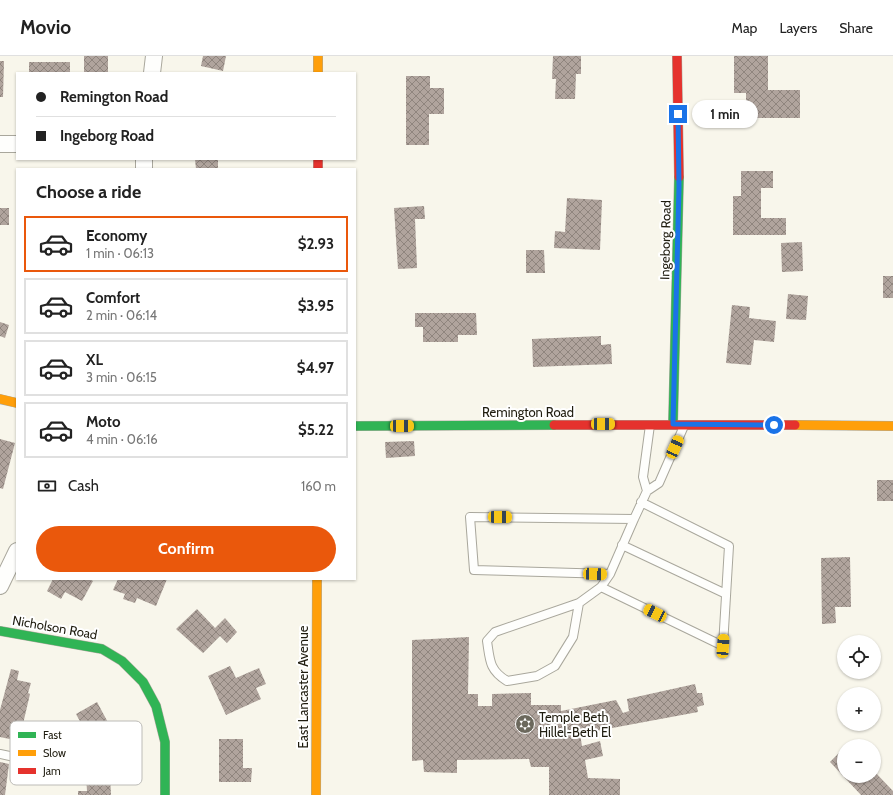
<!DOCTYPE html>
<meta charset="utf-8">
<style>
:root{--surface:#fff;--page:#f6f6f6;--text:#222;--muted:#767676;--line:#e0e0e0;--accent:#ea580c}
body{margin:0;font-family:Cabin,sans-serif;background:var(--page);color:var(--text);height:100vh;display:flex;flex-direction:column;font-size:15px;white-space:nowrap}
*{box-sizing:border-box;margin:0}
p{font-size:13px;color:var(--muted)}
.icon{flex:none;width:22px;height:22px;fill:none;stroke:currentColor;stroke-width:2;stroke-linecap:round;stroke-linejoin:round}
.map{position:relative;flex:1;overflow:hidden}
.panel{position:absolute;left:16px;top:112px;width:340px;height:412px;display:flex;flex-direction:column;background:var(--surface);border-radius:0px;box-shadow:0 1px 3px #0004}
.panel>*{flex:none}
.banner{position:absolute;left:16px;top:16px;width:340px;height:88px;border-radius:0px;box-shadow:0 1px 3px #0004;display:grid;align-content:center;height:88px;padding:0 20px;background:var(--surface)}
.buttons{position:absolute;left:837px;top:579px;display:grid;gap:8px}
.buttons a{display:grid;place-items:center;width:44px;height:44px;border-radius:50%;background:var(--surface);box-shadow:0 1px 3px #0004;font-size:20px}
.end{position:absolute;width:18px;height:18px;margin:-9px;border:5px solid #1a73e8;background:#fff;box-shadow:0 0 0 2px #fff}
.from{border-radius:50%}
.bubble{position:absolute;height:28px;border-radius:14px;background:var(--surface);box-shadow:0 1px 3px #0004;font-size:13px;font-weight:700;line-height:28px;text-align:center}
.car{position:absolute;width:12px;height:24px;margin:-12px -6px;border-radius:5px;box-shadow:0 0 3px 1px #0007;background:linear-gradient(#f5c518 24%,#345 0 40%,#f5c518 0 76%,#345 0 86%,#f5c518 0)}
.banner b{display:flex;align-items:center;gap:14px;height:38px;font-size:15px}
.banner b+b{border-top:1px solid var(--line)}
.banner i{width:10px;height:10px;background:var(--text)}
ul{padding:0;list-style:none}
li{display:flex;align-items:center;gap:12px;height:56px;margin:0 8px 6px;padding:0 12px;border:2px solid var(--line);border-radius:0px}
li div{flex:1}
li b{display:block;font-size:15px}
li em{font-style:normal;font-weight:700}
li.on{border-color:var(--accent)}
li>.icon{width:36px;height:36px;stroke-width:1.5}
h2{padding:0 20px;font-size:18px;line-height:48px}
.pay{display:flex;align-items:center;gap:10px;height:44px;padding:0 20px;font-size:15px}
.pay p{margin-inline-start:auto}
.primary-button{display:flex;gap:8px;margin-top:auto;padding:8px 20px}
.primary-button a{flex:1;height:46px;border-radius:24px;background:var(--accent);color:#fff;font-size:16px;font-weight:700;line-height:46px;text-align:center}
header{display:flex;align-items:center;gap:24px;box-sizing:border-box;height:56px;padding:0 20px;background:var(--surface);border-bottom:1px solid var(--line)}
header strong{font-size:19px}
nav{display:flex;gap:22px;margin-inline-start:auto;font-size:14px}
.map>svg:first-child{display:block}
.building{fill:url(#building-cross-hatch)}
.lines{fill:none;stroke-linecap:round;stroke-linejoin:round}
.lane-casing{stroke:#a9a79c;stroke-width:10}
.street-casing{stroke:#a9a79c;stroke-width:18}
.fast-casing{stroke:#a9a79c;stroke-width:10}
.slow-casing{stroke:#a9a79c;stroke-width:10}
.jam-casing{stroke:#a9a79c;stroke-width:10}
.lane{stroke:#fefefc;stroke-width:8}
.street{stroke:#fefefc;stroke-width:16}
.fast{stroke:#30b455;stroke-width:9}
.slow{stroke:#ff9f0a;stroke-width:9}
.jam{stroke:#e5322d;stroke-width:9}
.route{stroke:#1a73e8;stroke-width:5}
.labels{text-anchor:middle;stroke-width:4;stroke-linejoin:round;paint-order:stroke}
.street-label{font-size:13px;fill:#1f1c0f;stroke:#fff}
.poi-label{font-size:13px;fill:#1f1c0f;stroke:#fff;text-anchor:start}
.key{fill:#fff;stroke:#bcbbb7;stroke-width:1}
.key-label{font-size:11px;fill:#1f1c0f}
</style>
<header>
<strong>Movio</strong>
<nav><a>Map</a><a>Layers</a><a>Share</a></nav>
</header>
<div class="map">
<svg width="893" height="739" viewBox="0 0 893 739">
<defs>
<pattern id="building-cross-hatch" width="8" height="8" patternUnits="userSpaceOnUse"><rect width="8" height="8" fill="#b0a49d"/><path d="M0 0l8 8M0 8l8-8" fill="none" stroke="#8f857e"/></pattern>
</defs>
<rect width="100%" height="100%" fill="#f8f6eb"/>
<path class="building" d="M 84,0 L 108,0 L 108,17 L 84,17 Z
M 203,0 L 226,0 L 223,15 L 201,10 Z
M 553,0 L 581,0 L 581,18 L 576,18 L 575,43 L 555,43 L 556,23 L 552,23 Z
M 734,0 L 768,0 L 768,34 L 800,34 L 800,62 L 746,62 L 746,37 L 734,37 Z
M 0,5 L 4,5 L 3,41 L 0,41 Z
M 29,6 L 70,6 L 70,17 L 29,17 Z
M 406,20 L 430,20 L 430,32 L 444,32 L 444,58 L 429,58 L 429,89 L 406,89 Z
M 195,103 L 218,103 L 218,113 L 196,113 Z
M 741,115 L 773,115 L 773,132 L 761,132 L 761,162 L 786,162 L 786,179 L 733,179 L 733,140 L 741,140 Z
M 567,142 L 602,144 L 600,194 L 554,192 L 555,175 L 565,176 Z
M 424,150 L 425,163 L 415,163 L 417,212 L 398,213 L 394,152 Z
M 0,152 L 9,152 L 9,169 L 0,169 Z
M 802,186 L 803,215 L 782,216 L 781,187 Z
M 526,194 L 544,194 L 545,217 L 526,217 Z
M 883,220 L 893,220 L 893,242 L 883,242 Z
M 788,238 L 808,240 L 806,264 L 786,263 Z
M 732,249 L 750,251 L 749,262 L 776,265 L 774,286 L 754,284 L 751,309 L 726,307 Z
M 415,257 L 476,257 L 477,279 L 458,279 L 458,286 L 423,286 L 423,271 L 415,271 Z
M 0,266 L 9,269 L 5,282 L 0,280 Z
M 601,280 L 601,289 L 611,288 L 612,308 L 533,311 L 532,283 Z
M 0,383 L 15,387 L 3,433 L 0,432 Z
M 414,385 L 415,400 L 386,402 L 385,386 Z
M 877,424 L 893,424 L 893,445 L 877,445 Z
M 850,501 L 851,551 L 835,551 L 836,567 L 822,568 L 821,502 Z
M 53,523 L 88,523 L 93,525 L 82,545 L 65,536 L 61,543 L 47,535 Z
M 118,523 L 167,523 L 156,550 L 137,542 L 135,547 L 123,543 L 125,538 L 113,534 Z
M 197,553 L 215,572 L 225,562 L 237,576 L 227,587 L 220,580 L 203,597 L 176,573 Z
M 469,581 L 468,638 L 478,638 L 478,650 L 492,650 L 492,638 L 531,637 L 531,649 L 561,649 L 561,655 L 616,644 L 623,657 L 629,655 L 627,643 L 695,628 L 697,637 L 702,637 L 704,649 L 697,651 L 698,656 L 580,678 L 582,690 L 600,685 L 603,700 L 585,704 L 588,722 L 620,723 L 620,739 L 549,739 L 549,711 L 531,711 L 529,703 L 457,704 L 457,717 L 424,716 L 423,704 L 412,705 L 412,584 Z
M 230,610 L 236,622 L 259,612 L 266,628 L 256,632 L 261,643 L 226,659 L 208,620 Z
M 11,613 L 19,615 L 17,624 L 31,627 L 28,637 L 30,638 L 19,685 L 0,681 L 0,654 Z
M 97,646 L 119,687 L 98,698 L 76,658 Z
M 219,683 L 243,683 L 243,712 L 252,712 L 251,726 L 219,726 Z
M 844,692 L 844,720 L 874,720 L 874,715 L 893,735 L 893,739 L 861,739 L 830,706 Z
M 0,706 L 9,708 L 5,739 L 0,739 Z
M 110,718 L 111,739 L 78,739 L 78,735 L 87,735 L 86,719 Z"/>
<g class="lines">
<defs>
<path id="lane" d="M 647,435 L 643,421 L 650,369
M 634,463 L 610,518 L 474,514 L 470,461 L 634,463 L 647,435 L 659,427 L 684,370
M 622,489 L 726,538
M 610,518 L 601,531 L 723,590 L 729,490 L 641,446
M 579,547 L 573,581 L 555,610 L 537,620 L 507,625 C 489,614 490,604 487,585 L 495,576 L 579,547 L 601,531
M 0,698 L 19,702 L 17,718"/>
<path id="street" d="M 152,17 L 154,0
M 0,88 L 17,88
M 144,103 L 144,113
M 0,530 L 17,495"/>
<path id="fast" d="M 673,368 L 679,121
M 355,370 L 554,369
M 0,575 L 102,593 L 122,605 L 143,626 L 156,650 L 165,686 L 165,739"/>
<path id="slow" d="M 318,0 L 318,17
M 0,343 L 17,347
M 795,369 L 893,370
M 316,739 L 317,523"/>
<path id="jam" d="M 677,0 L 679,121
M 318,103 L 318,113
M 554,369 L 795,369"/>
</defs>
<use href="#lane" class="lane-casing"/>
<use href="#street" class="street-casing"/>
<use href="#fast" class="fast-casing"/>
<use href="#slow" class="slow-casing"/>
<use href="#jam" class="jam-casing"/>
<use href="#lane" class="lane"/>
<use href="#street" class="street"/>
<use href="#fast" class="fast"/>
<use href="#slow" class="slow"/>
<use href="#jam" class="jam"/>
</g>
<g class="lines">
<path class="route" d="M 678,58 L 679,131 L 673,368 L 774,369"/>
</g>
<defs>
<symbol id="synagogue-disc" viewBox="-11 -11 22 22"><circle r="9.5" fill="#6b685c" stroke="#fff"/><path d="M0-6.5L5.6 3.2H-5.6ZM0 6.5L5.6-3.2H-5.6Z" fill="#fff"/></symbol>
</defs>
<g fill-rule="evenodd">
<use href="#synagogue-disc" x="514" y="657" width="22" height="22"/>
</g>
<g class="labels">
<g class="street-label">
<text transform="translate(665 184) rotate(-89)" y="5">Ingeborg Road</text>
<text x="528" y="361">Remington Road</text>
<text transform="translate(55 571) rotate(10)" y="5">Nicholson Road</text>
<text transform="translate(303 631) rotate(-90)" y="5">East Lancaster Avenue</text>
</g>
<g class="poi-label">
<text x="539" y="666">Temple Beth<tspan x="539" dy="15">Hillel-Beth El</tspan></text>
</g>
</g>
<rect x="10" y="665" width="132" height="64" rx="6" class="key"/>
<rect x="18" y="676" width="18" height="6" fill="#30b455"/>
<rect x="18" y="694" width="18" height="6" fill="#ff9f0a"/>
<rect x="18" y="712" width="18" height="6" fill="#e5322d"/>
<g class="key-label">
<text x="43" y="683">Fast</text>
<text x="43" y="701">Slow</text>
<text x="43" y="719">Jam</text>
</g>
</svg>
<div class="buttons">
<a><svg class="icon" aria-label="locate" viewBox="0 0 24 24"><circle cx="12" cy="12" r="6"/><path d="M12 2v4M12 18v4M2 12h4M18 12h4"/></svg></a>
<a>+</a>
<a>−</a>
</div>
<i class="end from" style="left:774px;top:369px"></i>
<i class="end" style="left:678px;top:58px"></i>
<div class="bubble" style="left:692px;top:44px;width:66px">1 min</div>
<i class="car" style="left:603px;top:368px;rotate:90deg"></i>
<i class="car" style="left:402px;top:370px;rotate:90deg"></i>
<i class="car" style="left:675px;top:391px;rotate:24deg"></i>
<i class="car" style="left:500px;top:461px;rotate:91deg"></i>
<i class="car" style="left:595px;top:518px;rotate:92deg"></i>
<i class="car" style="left:655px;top:557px;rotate:296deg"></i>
<i class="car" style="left:723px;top:590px;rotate:4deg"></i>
<div class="banner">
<b><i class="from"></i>Remington Road</b>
<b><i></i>Ingeborg Road</b>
</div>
<section class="panel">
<h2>Choose a ride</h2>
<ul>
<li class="on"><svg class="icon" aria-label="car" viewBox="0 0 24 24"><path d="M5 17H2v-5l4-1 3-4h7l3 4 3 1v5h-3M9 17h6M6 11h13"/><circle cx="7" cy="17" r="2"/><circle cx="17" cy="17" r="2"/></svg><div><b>Economy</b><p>1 min · 06:13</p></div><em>$2.93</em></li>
<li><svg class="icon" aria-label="car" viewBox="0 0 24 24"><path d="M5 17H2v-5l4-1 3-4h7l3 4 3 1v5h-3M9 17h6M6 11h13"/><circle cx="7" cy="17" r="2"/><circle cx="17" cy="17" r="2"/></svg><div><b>Comfort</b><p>2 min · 06:14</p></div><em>$3.95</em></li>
<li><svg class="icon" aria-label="car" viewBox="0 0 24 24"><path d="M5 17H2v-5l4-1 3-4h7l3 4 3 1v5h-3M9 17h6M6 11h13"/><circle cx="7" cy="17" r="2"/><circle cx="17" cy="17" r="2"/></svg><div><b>XL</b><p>3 min · 06:15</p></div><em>$4.97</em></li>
<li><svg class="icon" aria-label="car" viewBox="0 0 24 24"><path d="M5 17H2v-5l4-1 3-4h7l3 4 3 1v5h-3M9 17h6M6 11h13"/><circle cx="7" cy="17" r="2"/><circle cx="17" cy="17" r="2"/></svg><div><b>Moto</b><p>4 min · 06:16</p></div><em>$5.22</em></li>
</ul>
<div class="pay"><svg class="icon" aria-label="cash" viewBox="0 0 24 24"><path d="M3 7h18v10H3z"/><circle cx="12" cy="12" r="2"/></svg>Cash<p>160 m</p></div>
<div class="primary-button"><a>Confirm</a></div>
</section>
</div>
